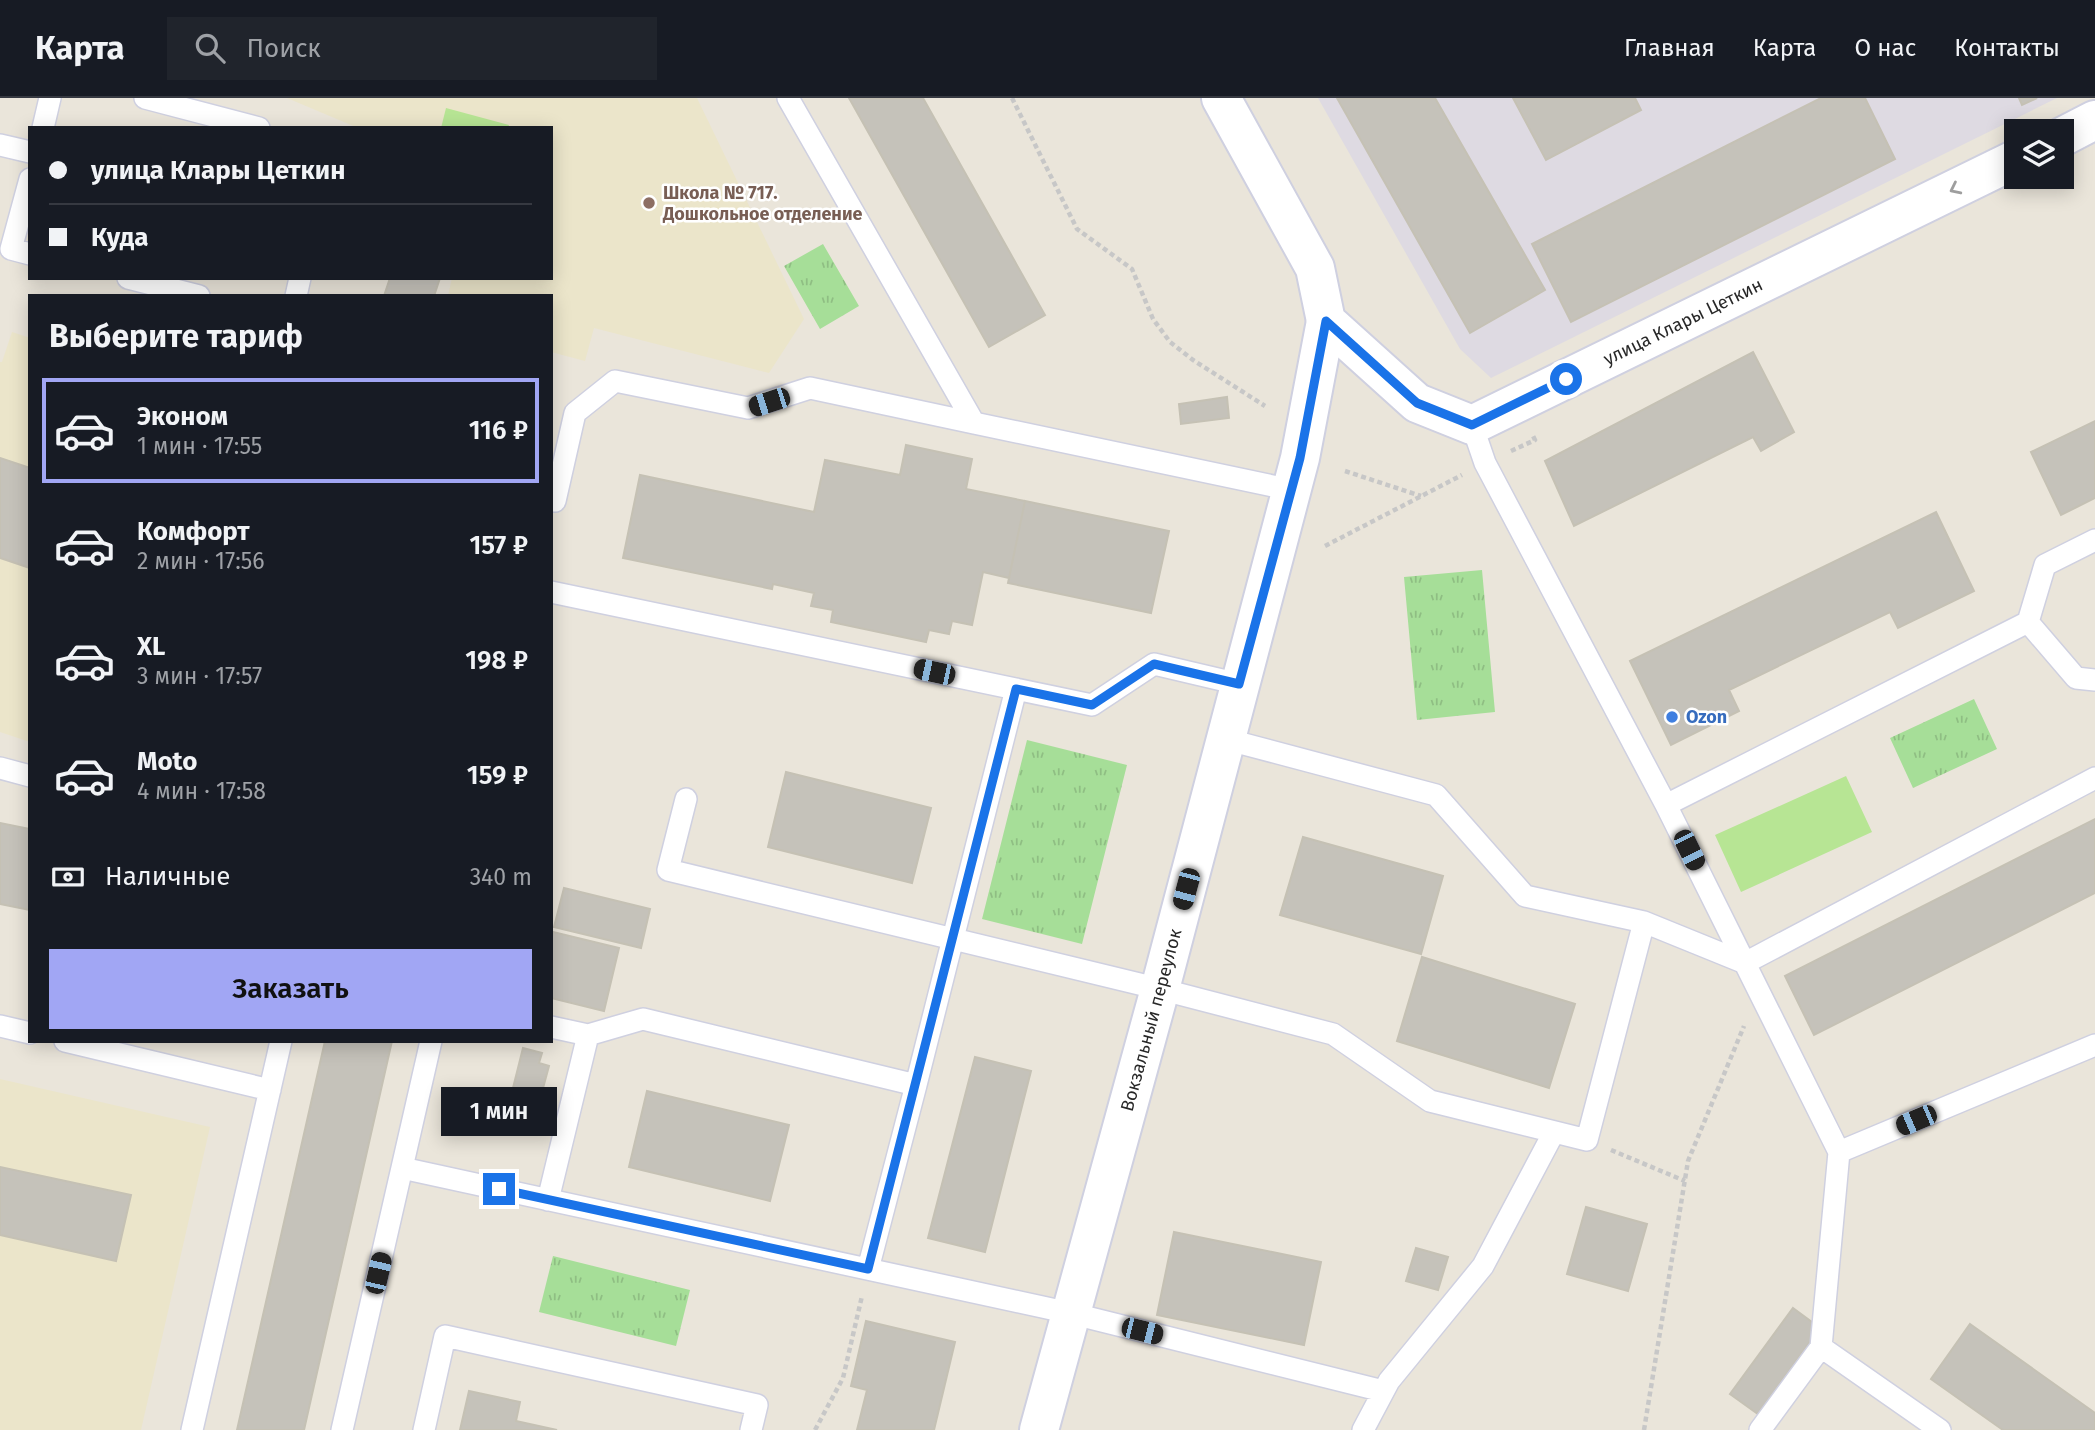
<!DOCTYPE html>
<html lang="ru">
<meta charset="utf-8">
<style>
:root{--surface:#171b24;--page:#20242c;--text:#f1f3f6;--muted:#9ea1a6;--line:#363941;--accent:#a1a6f4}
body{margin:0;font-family:"Fira Sans",sans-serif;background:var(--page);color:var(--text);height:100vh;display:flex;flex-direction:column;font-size:26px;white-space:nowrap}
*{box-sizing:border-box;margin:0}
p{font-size:23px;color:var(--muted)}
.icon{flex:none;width:38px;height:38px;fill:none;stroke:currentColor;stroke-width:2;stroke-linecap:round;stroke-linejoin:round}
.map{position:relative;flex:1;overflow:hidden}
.sheet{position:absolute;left:28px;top:196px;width:525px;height:749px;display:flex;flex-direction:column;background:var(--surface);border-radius:0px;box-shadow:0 4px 18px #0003}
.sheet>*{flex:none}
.guide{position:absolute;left:28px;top:28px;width:525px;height:154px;border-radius:0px;box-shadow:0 4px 18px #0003;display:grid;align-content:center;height:154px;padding:0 21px;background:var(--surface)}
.tools{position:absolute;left:2004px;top:21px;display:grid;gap:14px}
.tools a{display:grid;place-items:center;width:70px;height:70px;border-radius:0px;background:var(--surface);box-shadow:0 4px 18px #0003;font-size:35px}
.end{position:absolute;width:32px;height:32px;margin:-16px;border:9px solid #1a73e8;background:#fff;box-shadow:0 0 0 4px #fff}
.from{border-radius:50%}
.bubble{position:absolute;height:49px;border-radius:0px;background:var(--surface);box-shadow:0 4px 18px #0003;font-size:23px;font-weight:600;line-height:49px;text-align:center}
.car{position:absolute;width:21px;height:42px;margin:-21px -10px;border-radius:9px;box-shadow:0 0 5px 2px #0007;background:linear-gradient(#222 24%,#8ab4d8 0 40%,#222 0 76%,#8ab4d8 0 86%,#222 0)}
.guide b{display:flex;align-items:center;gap:24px;height:66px;font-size:26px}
.guide b+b{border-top:2px solid var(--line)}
.guide i{width:18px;height:18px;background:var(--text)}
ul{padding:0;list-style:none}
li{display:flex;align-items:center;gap:21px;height:105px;margin:0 14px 10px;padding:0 7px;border:4px solid transparent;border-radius:0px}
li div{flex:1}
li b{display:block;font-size:26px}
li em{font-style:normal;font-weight:600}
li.active{border-color:var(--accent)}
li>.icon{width:63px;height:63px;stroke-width:1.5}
h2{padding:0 21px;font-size:32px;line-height:84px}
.pay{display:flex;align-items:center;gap:18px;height:77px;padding:0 21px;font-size:26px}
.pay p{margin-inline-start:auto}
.action{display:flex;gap:14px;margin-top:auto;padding:14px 21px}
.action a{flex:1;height:80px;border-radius:0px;background:var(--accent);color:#111;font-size:28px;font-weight:600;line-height:80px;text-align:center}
header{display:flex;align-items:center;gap:42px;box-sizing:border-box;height:98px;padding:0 35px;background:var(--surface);border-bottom:2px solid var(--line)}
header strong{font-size:33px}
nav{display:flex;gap:38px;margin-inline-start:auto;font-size:24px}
.search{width:490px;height:63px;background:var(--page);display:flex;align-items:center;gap:18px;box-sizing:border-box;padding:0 24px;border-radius:0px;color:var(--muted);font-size:26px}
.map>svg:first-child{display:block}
.industrial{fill:#dedae2}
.education{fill:#ebe5ca}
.park{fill:url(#park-tufts)}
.pitch{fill:#b7e594}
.building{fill:#c5c2ba;stroke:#c5c1b4;stroke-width:2}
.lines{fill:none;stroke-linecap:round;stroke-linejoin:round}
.lane-casing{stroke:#cfd0e0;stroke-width:24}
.secondary-casing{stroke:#cfd0e0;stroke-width:42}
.path{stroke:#c7c7c7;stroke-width:4.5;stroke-dasharray:5 3.5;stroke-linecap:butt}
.lane{stroke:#fff;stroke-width:21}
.secondary{stroke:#fff;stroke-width:38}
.oneway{stroke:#9e9e9e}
.route{stroke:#1a73e8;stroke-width:9}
.education-dot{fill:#8d6e63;stroke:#fff;stroke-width:2.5}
.shop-dot{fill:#3f7fe0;stroke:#fff;stroke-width:2.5}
.labels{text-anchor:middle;stroke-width:5;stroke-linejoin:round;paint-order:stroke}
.education-label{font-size:18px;font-weight:bold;fill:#785e54;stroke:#fff;text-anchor:start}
.street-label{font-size:18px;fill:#282828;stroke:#fff}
.shop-label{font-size:18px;font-weight:bold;fill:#366cbe;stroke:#fff;text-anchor:start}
</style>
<header>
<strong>Карта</strong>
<div class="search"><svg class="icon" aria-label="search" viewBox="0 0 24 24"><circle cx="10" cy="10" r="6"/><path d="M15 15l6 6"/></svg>Поиск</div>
<nav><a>Главная</a><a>Карта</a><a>О нас</a><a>Контакты</a></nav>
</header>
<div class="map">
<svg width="2095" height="1332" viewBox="0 0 2095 1332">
<defs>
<pattern id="park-tufts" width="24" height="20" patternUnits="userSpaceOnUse" patternTransform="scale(1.75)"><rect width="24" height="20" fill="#a6de98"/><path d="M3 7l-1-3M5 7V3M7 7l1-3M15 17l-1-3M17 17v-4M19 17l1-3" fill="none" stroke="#8fbe83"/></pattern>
</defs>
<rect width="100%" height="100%" fill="#eae5da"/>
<path class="industrial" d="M 1318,0 L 2057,0 L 1491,280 L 1460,251 Z"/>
<path class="education" d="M 287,0 L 697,0 L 804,221 L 769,275 L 594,230 L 585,263 L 551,254 L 551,198 L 448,198 L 452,180 L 551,180 L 551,30 L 358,30 Z
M 12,234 L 30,240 L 30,644 L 0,634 L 0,264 L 2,264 Z
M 0,981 L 210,1029 L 141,1332 L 0,1332 Z"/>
<path class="park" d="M 823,146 L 859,208 L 820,231 L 784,168 Z
M 1482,472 L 1495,614 L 1417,622 L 1404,479 Z
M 1974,601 L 1997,651 L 1913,690 L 1890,640 Z
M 1027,642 L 1127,667 L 1082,846 L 982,821 Z
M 553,1158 L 690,1192 L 676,1248 L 539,1214 Z"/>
<path class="pitch" d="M 446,10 L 509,27 L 508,30 L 441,30 Z
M 1846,678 L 1872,734 L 1741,794 L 1715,737 Z"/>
<path class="building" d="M 849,0 L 923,0 L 1045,217 L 989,249 Z
M 1337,0 L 1435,0 L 1545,192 L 1470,235 Z
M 1513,0 L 1635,0 L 1641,12 L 1546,62 Z
M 1821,0 L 1865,0 L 1895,61 L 1571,224 L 1532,146 Z
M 2019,0 L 2037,0 L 2022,7 Z
M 390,180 L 440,180 L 434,198 L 384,198 Z
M 1753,254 L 1794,334 L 1761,353 L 1753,339 L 1574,428 L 1545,363 Z
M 1227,299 L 1229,320 L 1181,326 L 1179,306 Z
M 2095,323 L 2095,400 L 2061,417 L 2031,354 Z
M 906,347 L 972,361 L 966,391 L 1025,403 L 1009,480 L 983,474 L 972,527 L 952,523 L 949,536 L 929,532 L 926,544 L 831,524 L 833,512 L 811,508 L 814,495 L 773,486 L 772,491 L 623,460 L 640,377 L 814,414 L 825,362 L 900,377 Z
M 0,360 L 30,370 L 30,470 L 0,460 Z
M 1025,403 L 1169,433 L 1151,515 L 1008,485 Z
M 1936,414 L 1974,493 L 1898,530 L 1890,514 L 1729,592 L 1739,613 L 1671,647 L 1630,563 Z
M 786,674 L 931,710 L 912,785 L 768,749 Z
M 2095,721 L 2095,795 L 1814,937 L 1785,878 Z
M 0,725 L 30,731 L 30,812 L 0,806 Z
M 1303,739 L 1443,778 L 1421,856 L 1280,817 Z
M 564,790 L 650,811 L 641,850 L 554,829 Z
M 553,834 L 619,850 L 604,913 L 551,900 L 551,843 Z
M 1422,859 L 1575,906 L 1549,990 L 1397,943 Z
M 325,943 L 392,943 L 304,1332 L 237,1332 Z
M 523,950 L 542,955 L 539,965 L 549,968 L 539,1005 L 511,998 Z
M 975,959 L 1031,973 L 985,1154 L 928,1140 Z
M 647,993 L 789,1027 L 770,1103 L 629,1069 Z
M 0,1069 L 131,1097 L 116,1163 L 0,1137 Z
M 1586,1109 L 1647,1126 L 1628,1193 L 1567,1176 Z
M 1174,1134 L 1321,1164 L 1304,1247 L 1157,1217 Z
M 1416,1150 L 1448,1159 L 1438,1192 L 1406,1183 Z
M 1793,1210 L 1820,1230 L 1758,1316 L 1730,1296 Z
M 866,1223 L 955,1244 L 934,1332 L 857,1332 L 867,1292 L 851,1288 Z
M 1970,1226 L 2095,1315 L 2095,1332 L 2003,1332 L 1931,1281 Z
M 469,1293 L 520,1304 L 516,1323 L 557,1332 L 460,1332 Z"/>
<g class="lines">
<defs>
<path id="lane" d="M 145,0 L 259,30
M 788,0 L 974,325 L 1292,392
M 43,30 L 50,0
M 0,47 L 30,54
M 30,81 L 11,151 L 30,156
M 128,180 L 199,198
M 296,198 L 300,180
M 1472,327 L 1485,365 L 1666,707 L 1839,1054 L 2095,947
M 555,403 L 575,315 L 615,283 L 748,310 L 810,290 L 974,325
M 551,494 L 1092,607 L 1154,566 L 1239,586
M 2028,524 L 2076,580 L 2095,582
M 0,670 L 30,678
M 686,701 L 668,772 L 1160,891 L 1333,936 L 1430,1003 L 1587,1042 L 1644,824 L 1525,798 L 1436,697 L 1225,641
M 1666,707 L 2028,524 L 2045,467 L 2095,442
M 1644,824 L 1745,865 L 2095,680
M 0,928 L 30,935
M 551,929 L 588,937 L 643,921 L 916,987 L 868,1171
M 65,943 L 270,992
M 916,987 L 1016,591
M 402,1070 L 1070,1215 L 1383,1293
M 548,1102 L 588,937
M 1821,1249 L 1940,1332
M 192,1332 L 281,943
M 342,1332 L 431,943
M 424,1332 L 445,1238 L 757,1307 L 751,1332
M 1363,1332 L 1389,1283 L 1483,1168 L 1554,1034
M 1760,1332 L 1821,1249 L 1839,1054"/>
<g id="secondary">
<path id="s1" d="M 1221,0 L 1315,170 L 1326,223 L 1417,305 L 1472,327 L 2016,61"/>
<path d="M 2062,39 L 2095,22"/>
<path id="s2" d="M 1039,1332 L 1160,891 L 1300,360 L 1326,223"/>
</g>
</defs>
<use href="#lane" class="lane-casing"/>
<use href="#secondary" class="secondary-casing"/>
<path class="path" d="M 1012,0 L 1077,131 L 1132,171 L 1153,221 L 1170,244 L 1193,262 L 1265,308
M 1511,353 L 1535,342 L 1532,336
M 1345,373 L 1421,398
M 1325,448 L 1462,377
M 1611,1052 L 1685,1083
M 815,1332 L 843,1280 L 862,1198
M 1644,1332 L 1688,1063 L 1744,928"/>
<use href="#lane" class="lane"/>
<use href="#secondary" class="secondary"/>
</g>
<defs><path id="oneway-chevron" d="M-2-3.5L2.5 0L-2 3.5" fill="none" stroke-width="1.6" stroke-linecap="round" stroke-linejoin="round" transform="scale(1.75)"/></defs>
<use class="oneway" href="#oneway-chevron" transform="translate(1955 91) rotate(154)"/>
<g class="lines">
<path class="route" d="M 499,1091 L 868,1171 L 1016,591 L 1092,607 L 1154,566 L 1239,586 L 1300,360 L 1326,223 L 1417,305 L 1472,327 L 1566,281"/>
</g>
<circle class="education-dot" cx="649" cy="105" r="7"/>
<circle class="shop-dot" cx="1672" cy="619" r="7"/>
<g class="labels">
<g class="education-label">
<text x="663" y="101">Школа № 717.<tspan x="663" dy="21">Дошкольное отделение</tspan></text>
</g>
<g class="street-label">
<text dy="6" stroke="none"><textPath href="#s1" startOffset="665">улица Клары Цеткин</textPath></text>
<text dy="6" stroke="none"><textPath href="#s2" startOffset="425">Вокзальный переулок</textPath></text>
</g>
<g class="shop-label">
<text x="1686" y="625">Ozon</text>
</g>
</g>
</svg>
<div class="tools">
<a><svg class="icon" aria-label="layers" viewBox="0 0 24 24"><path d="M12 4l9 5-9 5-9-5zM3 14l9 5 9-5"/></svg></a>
</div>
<i class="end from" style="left:1566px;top:281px"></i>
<i class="end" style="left:499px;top:1091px"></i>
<div class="bubble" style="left:441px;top:989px;width:116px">1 мин</div>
<i class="car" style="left:769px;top:304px;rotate:252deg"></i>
<i class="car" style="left:934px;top:574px;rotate:282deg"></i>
<i class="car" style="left:1689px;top:752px;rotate:154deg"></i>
<i class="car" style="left:1186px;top:791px;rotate:195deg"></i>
<i class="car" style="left:1916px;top:1022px;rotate:247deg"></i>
<i class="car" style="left:378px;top:1175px;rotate:13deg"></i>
<i class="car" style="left:1142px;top:1233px;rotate:104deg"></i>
<div class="guide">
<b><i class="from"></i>улица Клары Цеткин</b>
<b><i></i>Куда</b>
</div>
<section class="sheet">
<h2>Выберите тариф</h2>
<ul>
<li class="active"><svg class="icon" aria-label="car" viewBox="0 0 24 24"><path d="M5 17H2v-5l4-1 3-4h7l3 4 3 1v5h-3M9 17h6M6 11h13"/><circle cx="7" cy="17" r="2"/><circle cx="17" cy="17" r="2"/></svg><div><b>Эконом</b><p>1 мин · 17:55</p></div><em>116 ₽</em></li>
<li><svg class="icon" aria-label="car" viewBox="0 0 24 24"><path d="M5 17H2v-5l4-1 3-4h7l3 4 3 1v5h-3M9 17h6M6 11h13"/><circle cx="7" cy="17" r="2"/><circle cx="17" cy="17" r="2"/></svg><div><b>Комфорт</b><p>2 мин · 17:56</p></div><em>157 ₽</em></li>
<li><svg class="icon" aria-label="car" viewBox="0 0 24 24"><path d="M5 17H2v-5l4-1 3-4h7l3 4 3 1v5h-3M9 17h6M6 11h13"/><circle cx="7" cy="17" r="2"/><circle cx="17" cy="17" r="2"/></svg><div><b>XL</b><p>3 мин · 17:57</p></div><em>198 ₽</em></li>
<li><svg class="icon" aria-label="car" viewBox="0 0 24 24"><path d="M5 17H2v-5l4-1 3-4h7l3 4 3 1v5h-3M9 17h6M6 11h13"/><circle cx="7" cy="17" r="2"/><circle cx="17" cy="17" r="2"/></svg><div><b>Moto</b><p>4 мин · 17:58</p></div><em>159 ₽</em></li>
</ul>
<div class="pay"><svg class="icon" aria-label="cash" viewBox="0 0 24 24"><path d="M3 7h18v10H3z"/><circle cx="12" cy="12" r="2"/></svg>Наличные<p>340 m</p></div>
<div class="action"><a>Заказать</a></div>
</section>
</div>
